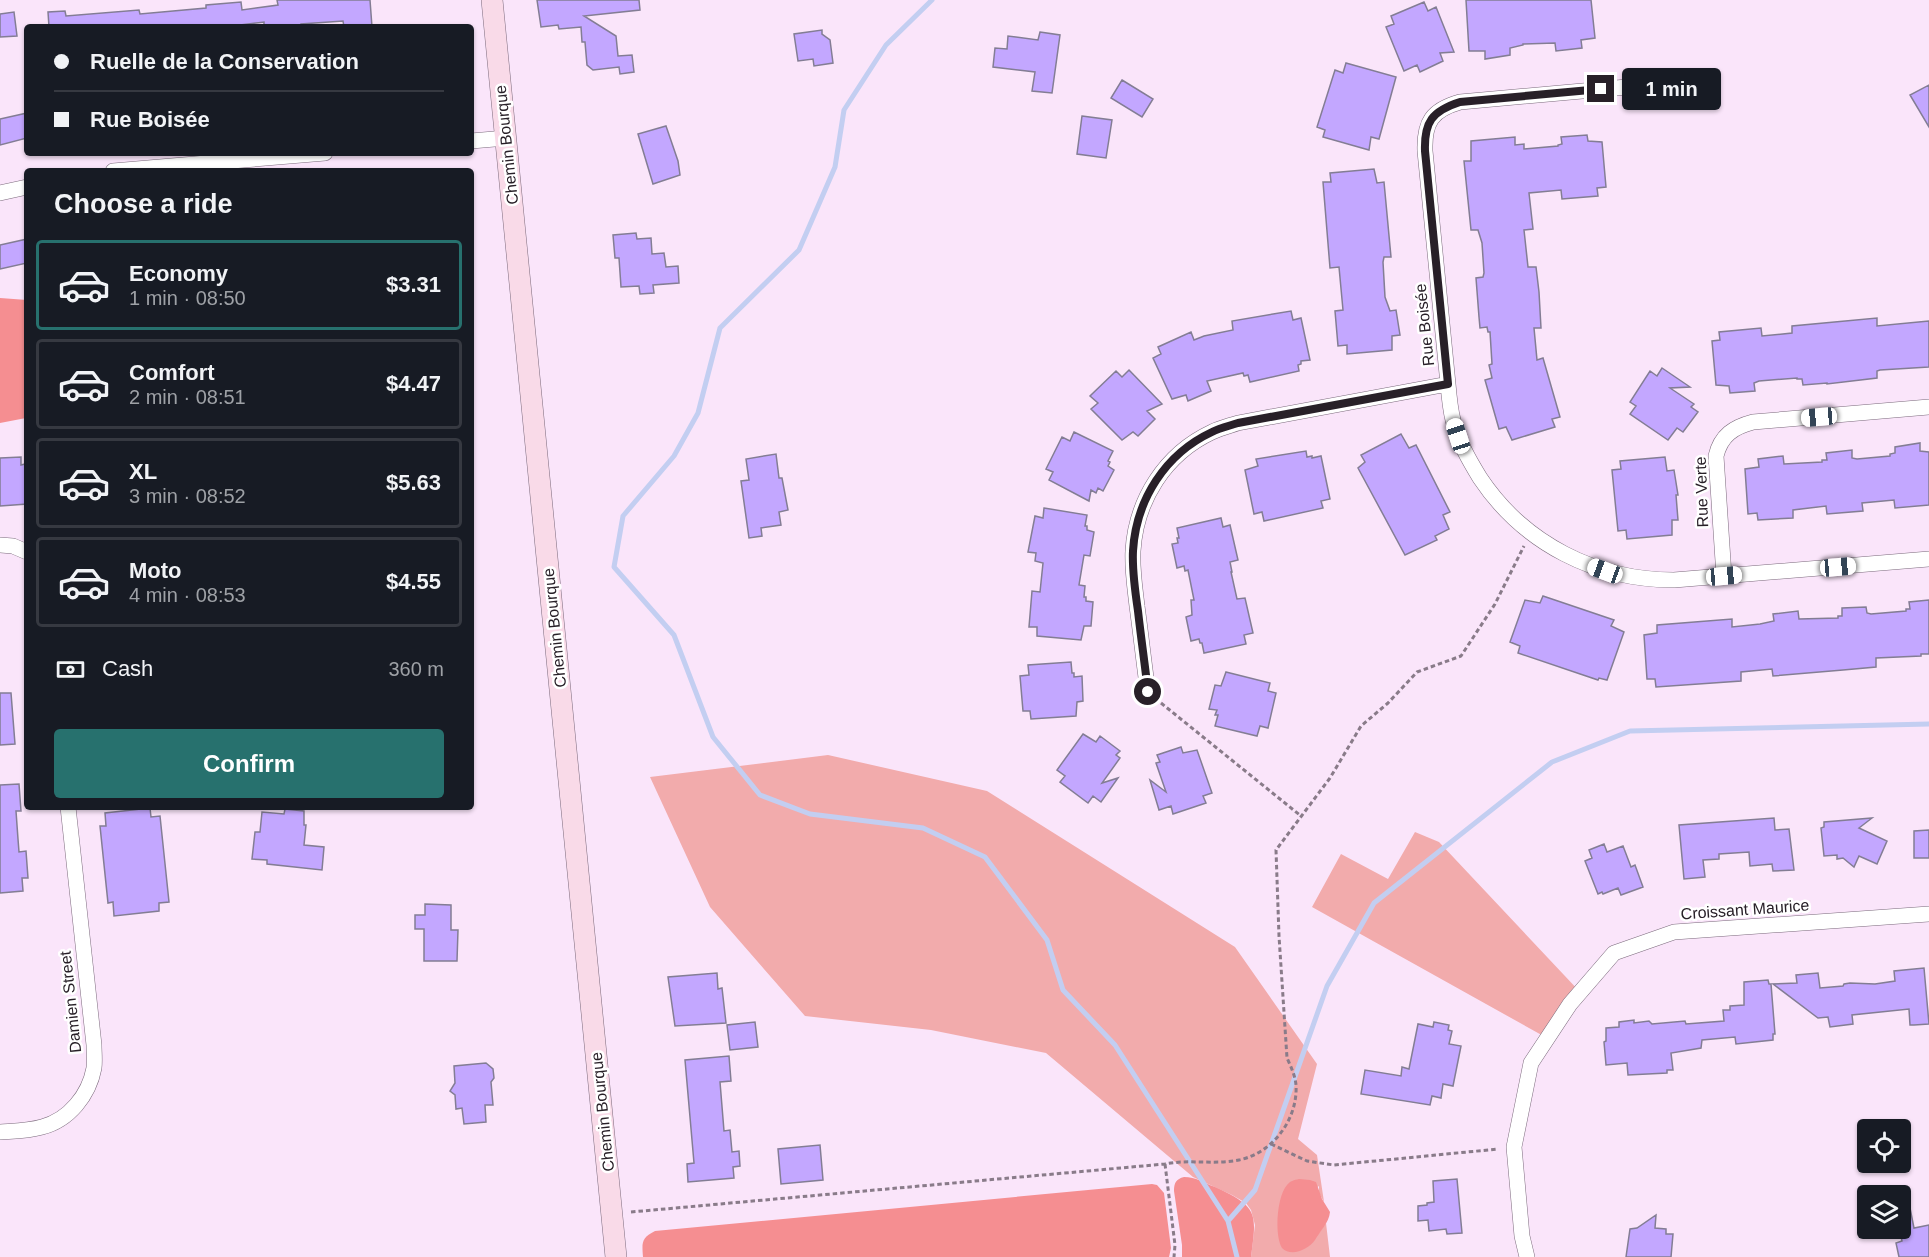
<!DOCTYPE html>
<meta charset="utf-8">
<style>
:root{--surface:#171b24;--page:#20242c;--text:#f1f3f6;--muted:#9ea1a6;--line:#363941;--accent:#27716e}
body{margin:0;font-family:Arial,sans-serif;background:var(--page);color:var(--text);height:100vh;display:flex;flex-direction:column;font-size:22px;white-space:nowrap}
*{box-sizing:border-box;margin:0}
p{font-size:20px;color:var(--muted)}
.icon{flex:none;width:33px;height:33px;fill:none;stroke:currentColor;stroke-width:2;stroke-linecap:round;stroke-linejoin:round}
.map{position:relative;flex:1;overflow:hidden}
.sheet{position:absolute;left:24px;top:168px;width:450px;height:642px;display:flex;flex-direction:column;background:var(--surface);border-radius:6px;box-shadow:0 2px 4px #0004}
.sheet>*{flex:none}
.guide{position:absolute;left:24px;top:24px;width:450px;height:132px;border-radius:6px;box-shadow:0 2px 4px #0004;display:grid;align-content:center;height:132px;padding:0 30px;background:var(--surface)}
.fabs{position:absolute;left:1857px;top:1119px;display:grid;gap:12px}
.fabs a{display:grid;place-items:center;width:54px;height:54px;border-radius:6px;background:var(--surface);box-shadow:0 2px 4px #0004;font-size:30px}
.end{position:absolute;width:27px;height:27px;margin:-14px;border:8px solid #282028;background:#fff;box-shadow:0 0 0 3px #fff}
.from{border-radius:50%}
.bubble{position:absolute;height:42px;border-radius:6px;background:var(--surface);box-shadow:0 2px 4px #0004;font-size:20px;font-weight:600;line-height:42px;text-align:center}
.car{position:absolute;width:18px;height:36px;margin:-18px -9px;border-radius:8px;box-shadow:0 0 4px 2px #0007;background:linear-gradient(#fff 24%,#345 0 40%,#fff 0 76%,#345 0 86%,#fff 0)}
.guide b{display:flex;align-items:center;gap:21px;height:57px;font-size:22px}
.guide b+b{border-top:2px solid var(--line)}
.guide i{width:15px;height:15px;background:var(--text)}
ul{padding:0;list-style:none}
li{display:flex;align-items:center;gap:18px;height:90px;margin:0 12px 9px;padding:0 18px;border:3px solid var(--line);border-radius:6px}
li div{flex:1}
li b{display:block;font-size:22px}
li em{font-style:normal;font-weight:600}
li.on{border-color:var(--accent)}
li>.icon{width:54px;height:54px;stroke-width:1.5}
h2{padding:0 30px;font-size:27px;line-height:72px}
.pay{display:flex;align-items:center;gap:15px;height:66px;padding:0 30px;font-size:22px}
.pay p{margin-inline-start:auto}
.action{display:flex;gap:12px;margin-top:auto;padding:12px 30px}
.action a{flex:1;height:69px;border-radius:6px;background:var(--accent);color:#fff;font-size:24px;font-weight:600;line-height:69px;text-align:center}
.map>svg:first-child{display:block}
.green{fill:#f2abac}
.forest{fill:#f58e91}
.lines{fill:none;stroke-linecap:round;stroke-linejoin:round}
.stream{stroke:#c3cef1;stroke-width:5}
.building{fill:#c3a7ff;stroke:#837d94;stroke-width:1.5}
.street-casing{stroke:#7b6a7c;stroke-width:16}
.secondary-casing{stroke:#7b6a7c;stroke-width:22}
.path{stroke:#897b89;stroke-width:3;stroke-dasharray:4.5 3;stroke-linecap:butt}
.street{stroke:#fff;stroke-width:15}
.secondary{stroke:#f9dae8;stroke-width:21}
.route{stroke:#282028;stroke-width:8}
.labels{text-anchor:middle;stroke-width:5;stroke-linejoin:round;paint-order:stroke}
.street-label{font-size:16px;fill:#282028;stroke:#fff}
</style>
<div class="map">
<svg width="1929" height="1257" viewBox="0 0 1929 1257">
<rect width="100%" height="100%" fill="#fae5fa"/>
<path class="green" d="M 828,755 L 987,791 L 1235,947 L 1317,1064 L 1298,1139 L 1317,1155 L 1324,1202 L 1319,1193 L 1319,1186 L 1278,1214 L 1278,1234 L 1319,1233 L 1326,1223 L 1330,1257 L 1251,1257 L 1255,1225 L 1251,1210 L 1246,1203 L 1232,1195 L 1193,1177 L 1046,1053 L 931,1030 L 805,1016 L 710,907 L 650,777 Z
M 1415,832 L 1439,842 L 1580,992 L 1547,1038 L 1312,907 L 1341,854 L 1388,879 Z"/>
<path class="forest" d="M 0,298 L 27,300 L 27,424 L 26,418 L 0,423 Z
M 1184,1177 C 1196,1177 1204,1183 1215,1187 C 1258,1207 1257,1212 1251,1257 L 1182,1257 L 1182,1245 L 1174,1191 C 1174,1183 1176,1179 1184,1177 Z
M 1299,1179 L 1310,1180 L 1316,1182 L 1322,1199 L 1330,1212 C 1329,1223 1320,1231 1315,1240 C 1308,1250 1291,1257 1282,1248 C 1274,1235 1277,1196 1287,1185 C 1290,1181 1294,1180 1299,1179 Z
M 1152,1184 L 1157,1185 L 1164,1193 L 1171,1248 L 1169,1257 L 643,1257 C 642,1243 641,1238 655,1231 Z"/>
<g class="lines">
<path class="stream" d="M 932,0 L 886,45 L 844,110 L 835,167 L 799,250 L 720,328 L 698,413 L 674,456 L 623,516 L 614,567 L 674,635 L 713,737 L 760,795 L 810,814 L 923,828 L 985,857 L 1047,940 L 1063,990 L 1115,1045 L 1228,1221 L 1237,1257
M 1228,1221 L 1255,1190 L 1327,986 L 1374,903 L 1552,762 L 1630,731 L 1929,724"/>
</g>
<path class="building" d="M 277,0 L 370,0 L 372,27 L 344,27 L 343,21 L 301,24 L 301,27 L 264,27 L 264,22 L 224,27 L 49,27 L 48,12 L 65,11 L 66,16 L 139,10 L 140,14 L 206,8 L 206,5 L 241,2 L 242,10 L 278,5 Z
M 537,0 L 639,0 L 640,10 L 584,16 L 616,36 L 618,56 L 632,55 L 634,72 L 620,74 L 619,67 L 593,70 L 587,65 L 585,42 L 582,42 L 581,27 L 559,29 L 558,25 L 541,27 Z
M 1466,0 L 1591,0 L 1595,38 L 1581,40 L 1582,48 L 1556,51 L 1555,43 L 1523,44 L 1523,45 L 1510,48 L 1510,55 L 1485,59 L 1485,51 L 1469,51 Z
M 1424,2 L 1428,11 L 1436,7 L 1454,52 L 1440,53 L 1443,61 L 1420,72 L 1417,65 L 1404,71 L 1386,27 L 1394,24 L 1391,16 Z
M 14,12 L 17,36 L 0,37 L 0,14 Z
M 822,30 L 822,34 L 830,40 L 833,63 L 814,66 L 813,59 L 798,61 L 794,34 Z
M 1040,32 L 1060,35 L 1052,93 L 1032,91 L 1035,72 L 993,67 L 995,48 L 1007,49 L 1008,36 L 1038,40 Z
M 1346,63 L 1396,77 L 1379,139 L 1371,137 L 1369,150 L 1323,137 L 1325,130 L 1317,127 L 1335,70 L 1343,73 Z
M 1122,80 L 1153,99 L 1142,117 L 1111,98 Z
M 1929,85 L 1929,127 L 1910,95 Z
M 27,113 L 27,138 L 0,145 L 0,119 Z
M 1082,116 L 1112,120 L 1106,158 L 1077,154 Z
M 666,126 L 678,161 L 680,175 L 653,184 L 638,134 Z
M 1587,135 L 1588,141 L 1602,142 L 1606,187 L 1597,188 L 1598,196 L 1562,199 L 1561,190 L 1529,193 L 1533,229 L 1524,230 L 1528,267 L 1536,267 L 1539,292 L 1541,328 L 1534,328 L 1537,360 L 1543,358 L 1560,417 L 1552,419 L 1555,427 L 1512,440 L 1506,427 L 1499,429 L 1485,380 L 1492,378 L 1489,365 L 1492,364 L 1490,332 L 1488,332 L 1487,327 L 1480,328 L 1479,317 L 1476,278 L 1483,277 L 1484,273 L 1482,243 L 1478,230 L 1471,230 L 1464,161 L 1471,161 L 1471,141 L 1515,137 L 1515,145 L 1524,144 L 1524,149 L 1558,146 L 1558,145 L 1562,144 L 1561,137 Z
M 1374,169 L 1377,183 L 1384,182 L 1391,257 L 1384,257 L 1383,262 L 1385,297 L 1390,311 L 1396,310 L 1400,335 L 1392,336 L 1392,350 L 1347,354 L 1347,345 L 1338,346 L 1335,311 L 1343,310 L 1339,267 L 1330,268 L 1323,182 L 1331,182 L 1330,173 Z
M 636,233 L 637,239 L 651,238 L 652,254 L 664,253 L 666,267 L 678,266 L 679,283 L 653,285 L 654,293 L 640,294 L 639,286 L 621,287 L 619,258 L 615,258 L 613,235 Z
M 27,239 L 27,263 L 0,269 L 0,245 Z
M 1291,311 L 1293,320 L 1301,318 L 1310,360 L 1301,361 L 1301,364 L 1298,365 L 1299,371 L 1250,382 L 1248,375 L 1244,376 L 1243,373 L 1207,381 L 1211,391 L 1188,401 L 1186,395 L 1172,399 L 1153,358 L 1161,354 L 1158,347 L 1191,332 L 1194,340 L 1204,336 L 1233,330 L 1232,321 Z
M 1877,318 L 1877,326 L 1929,321 L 1929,367 L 1880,370 L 1877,371 L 1877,378 L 1827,384 L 1827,383 L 1803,385 L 1802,379 L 1797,379 L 1797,378 L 1759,381 L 1754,383 L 1755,391 L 1730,393 L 1729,386 L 1716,385 L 1712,341 L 1720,340 L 1719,332 L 1761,328 L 1762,336 L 1792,333 L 1792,326 Z
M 1662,368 L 1690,387 L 1670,388 L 1694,404 L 1691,407 L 1698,412 L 1683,432 L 1677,428 L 1668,440 L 1630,414 L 1636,406 L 1630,402 L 1650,371 L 1657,376 Z
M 1129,370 L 1162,404 L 1147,411 L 1155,419 L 1138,436 L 1133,432 L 1122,440 L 1091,409 L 1098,403 L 1090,396 L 1116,371 L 1122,377 Z
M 1074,432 L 1113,451 L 1108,461 L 1110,462 L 1108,466 L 1114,470 L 1103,491 L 1098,488 L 1096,493 L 1091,490 L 1089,501 L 1049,480 L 1053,472 L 1046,469 L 1062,437 L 1070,441 Z
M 1401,434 L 1409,448 L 1416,445 L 1450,512 L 1443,515 L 1449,529 L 1435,536 L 1437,540 L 1405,555 L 1358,468 L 1365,462 L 1361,455 Z
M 1920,443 L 1920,451 L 1929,452 L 1929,505 L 1895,508 L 1894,500 L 1862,503 L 1863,511 L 1827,514 L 1826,506 L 1793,510 L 1793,518 L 1758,520 L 1757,513 L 1748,514 L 1745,469 L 1759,467 L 1758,459 L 1783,456 L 1784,464 L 1822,462 L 1822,460 L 1827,460 L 1826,453 L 1852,450 L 1852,458 L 1857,459 L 1890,456 L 1890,454 L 1895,453 L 1895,447 Z
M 1306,451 L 1307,457 L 1312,456 L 1312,458 L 1321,456 L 1330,499 L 1321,501 L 1323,508 L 1264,521 L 1262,512 L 1254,514 L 1245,470 L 1258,466 L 1256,459 Z
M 776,454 L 779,478 L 782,478 L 788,510 L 779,512 L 781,525 L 761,528 L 762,536 L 749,538 L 741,481 L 749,480 L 746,459 Z
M 21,457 L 21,465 L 25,464 L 27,504 L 0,506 L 0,458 Z
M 1665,457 L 1667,471 L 1674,470 L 1678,495 L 1676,495 L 1678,520 L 1672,520 L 1672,535 L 1627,539 L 1626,530 L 1618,531 L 1612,470 L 1621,469 L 1620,461 Z
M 1044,508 L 1087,515 L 1085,526 L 1087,526 L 1087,530 L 1094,532 L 1090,556 L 1084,555 L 1079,585 L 1085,586 L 1084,597 L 1086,597 L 1086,601 L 1093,602 L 1091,626 L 1084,626 L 1081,640 L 1037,636 L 1037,627 L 1029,627 L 1032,591 L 1040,592 L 1043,563 L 1035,561 L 1036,553 L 1028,552 L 1035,516 L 1043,518 Z
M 1221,518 L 1223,527 L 1230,525 L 1238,560 L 1230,562 L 1232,572 L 1231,572 L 1237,599 L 1245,598 L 1253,633 L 1244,635 L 1246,644 L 1204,653 L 1202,643 L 1200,643 L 1199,639 L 1191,641 L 1186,617 L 1192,615 L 1191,600 L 1194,600 L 1188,570 L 1185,571 L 1184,566 L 1177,568 L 1172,544 L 1178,543 L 1177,538 L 1179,538 L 1177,528 Z
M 1543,596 L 1614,620 L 1611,626 L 1624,632 L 1607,680 L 1599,678 L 1598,680 L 1518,653 L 1520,646 L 1510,642 L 1525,600 L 1540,603 Z
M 1929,600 L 1929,654 L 1921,654 L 1921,656 L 1876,658 L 1876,667 L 1843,670 L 1773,676 L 1772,669 L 1741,672 L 1741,681 L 1656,687 L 1655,679 L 1647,679 L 1644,635 L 1657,633 L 1657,625 L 1732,619 L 1732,627 L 1760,624 L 1774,621 L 1773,614 L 1798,611 L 1799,619 L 1838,618 L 1838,616 L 1842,616 L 1842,608 L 1866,607 L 1867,613 L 1871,614 L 1906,611 L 1906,609 L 1910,609 L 1909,602 Z
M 1071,662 L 1072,673 L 1074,673 L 1074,677 L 1082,676 L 1083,701 L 1077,702 L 1076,716 L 1031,719 L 1030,711 L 1023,711 L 1020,676 L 1029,675 L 1028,665 Z
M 1226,672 L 1270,683 L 1268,691 L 1276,693 L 1268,728 L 1260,726 L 1257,736 L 1215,726 L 1218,715 L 1215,715 L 1217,710 L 1209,709 L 1215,685 L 1221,686 Z
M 0,693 L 11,693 L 15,744 L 0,745 Z
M 1083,734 L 1096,742 L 1100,736 L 1120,751 L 1116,755 L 1120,758 L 1102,783 L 1118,778 L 1101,802 L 1093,796 L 1088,803 L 1060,782 L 1065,776 L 1057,770 Z
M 1181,747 L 1183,753 L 1197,750 L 1212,793 L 1203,796 L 1206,803 L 1173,814 L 1171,806 L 1159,810 L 1150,780 L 1166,792 L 1156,763 L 1160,762 L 1157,755 Z
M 19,784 L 21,811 L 16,811 L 18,839 L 19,852 L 26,851 L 28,878 L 22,878 L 23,891 L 0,893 L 0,785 Z
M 150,808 L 151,817 L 160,816 L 169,902 L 159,903 L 159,911 L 114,916 L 113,902 L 108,903 L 100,826 L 106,826 L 105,813 Z
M 285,809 L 304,811 L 304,825 L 306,825 L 304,845 L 324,847 L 322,870 L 267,864 L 267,860 L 252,859 L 255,832 L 260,832 L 262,812 L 284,814 Z
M 1774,818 L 1775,830 L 1789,829 L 1794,870 L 1773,871 L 1772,864 L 1750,866 L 1749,852 L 1719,854 L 1719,859 L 1703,860 L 1705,877 L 1684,879 L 1679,825 Z
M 1872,818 L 1859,828 L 1887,841 L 1877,864 L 1859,856 L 1854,867 L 1843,858 L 1837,859 L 1837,855 L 1824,856 L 1821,828 L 1824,827 L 1824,822 Z
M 1929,830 L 1929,858 L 1914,858 L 1914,831 Z
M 1604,844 L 1607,852 L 1623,846 L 1631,867 L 1635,865 L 1643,887 L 1621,895 L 1618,888 L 1603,894 L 1602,892 L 1598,894 L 1585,861 L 1592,858 L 1589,850 Z
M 425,904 L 451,905 L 451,930 L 458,930 L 457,961 L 424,961 L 424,929 L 415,929 L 415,915 L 425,915 Z
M 1924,968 L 1929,1024 L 1914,1025 L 1910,1025 L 1909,1009 L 1852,1015 L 1853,1024 L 1830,1027 L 1828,1017 L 1818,1018 L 1773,984 L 1797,983 L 1796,975 L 1818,973 L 1820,988 L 1843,986 L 1844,984 L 1850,983 L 1875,984 L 1895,981 L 1894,971 Z
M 717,973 L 718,989 L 722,988 L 726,1023 L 675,1026 L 668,977 Z
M 1768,980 L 1769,984 L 1771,984 L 1775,1034 L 1773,1034 L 1773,1040 L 1736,1044 L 1735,1037 L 1702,1040 L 1701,1048 L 1671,1053 L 1673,1070 L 1667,1070 L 1667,1073 L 1628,1075 L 1627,1063 L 1606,1065 L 1604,1042 L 1606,1041 L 1606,1028 L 1619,1027 L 1619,1022 L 1634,1020 L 1634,1023 L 1649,1021 L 1652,1024 L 1685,1021 L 1686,1024 L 1724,1021 L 1723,1010 L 1730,1010 L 1730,1006 L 1744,1005 L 1744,982 Z
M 755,1022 L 758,1047 L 730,1050 L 727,1025 Z
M 1434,1022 L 1449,1025 L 1448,1030 L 1452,1031 L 1449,1044 L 1461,1046 L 1453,1086 L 1443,1084 L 1441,1098 L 1432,1096 L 1430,1105 L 1361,1094 L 1365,1070 L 1401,1076 L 1402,1067 L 1409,1069 L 1418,1024 L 1433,1027 Z
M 729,1056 L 731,1081 L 720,1082 L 724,1131 L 730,1130 L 732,1152 L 739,1151 L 740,1166 L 733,1167 L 734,1178 L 688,1182 L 687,1164 L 694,1163 L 685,1060 Z
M 486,1063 L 493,1069 L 494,1078 L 491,1082 L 493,1105 L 485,1105 L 486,1122 L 464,1124 L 462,1108 L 456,1109 L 455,1095 L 450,1091 L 455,1083 L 454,1066 Z
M 820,1145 L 823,1180 L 781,1184 L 778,1149 Z
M 1457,1179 L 1462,1233 L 1447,1234 L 1446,1229 L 1429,1231 L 1428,1220 L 1418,1221 L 1418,1206 L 1427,1205 L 1427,1203 L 1434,1202 L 1433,1181 Z
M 1900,1198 L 1908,1198 L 1914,1228 L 1929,1225 L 1929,1257 L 1899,1257 L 1896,1243 L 1902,1241 L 1900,1231 Z
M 1656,1215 L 1655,1228 L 1666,1229 L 1666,1234 L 1673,1234 L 1671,1257 L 1626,1257 L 1630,1229 L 1637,1228 Z"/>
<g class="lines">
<defs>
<path id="street" d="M 1649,85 L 1460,102 C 1432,110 1424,122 1425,151 L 1448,384 C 1449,396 1450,408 1453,420 C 1458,441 1469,460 1480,478 C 1524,544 1596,580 1674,580 L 1929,559
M 471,141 L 506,138
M 113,171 L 325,153
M 0,193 L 27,187
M 0,545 L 13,546 L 27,552
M 1724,576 L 1716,456 C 1721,435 1734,427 1753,422 L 1929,407
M 1148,692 C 1144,664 1141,635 1137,606 C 1135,588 1132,570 1133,551 C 1136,500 1165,454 1212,432 C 1220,428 1229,426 1238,423 L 1448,384
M 0,1132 C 14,1131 28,1131 42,1127 C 69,1120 89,1095 94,1068 C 95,1061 94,1052 94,1045 L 68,807
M 1527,1257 L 1522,1236 L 1514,1147 L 1531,1063 L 1570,1004 L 1614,953 L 1674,932 L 1929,914"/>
<path id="secondary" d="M 492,0 L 616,1257"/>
</defs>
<use href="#street" class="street-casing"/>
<use href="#secondary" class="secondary-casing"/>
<path class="path" d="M 1161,703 L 1301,816
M 1271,1144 L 1307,1161 L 1334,1165 L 1498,1149
M 1165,1164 L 1175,1245 L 1174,1257
M 631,1212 L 1165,1164 C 1190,1159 1215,1165 1239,1160 C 1273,1153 1298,1119 1296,1085 C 1295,1075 1291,1067 1287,1058 L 1279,936 L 1276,850 L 1330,778 L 1361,726 L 1388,703 L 1417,672 L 1461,656 L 1495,604 L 1524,546"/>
<use href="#street" class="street"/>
<use href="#secondary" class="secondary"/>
</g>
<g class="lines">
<path class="route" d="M 1148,692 C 1145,665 1141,638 1138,611 C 1135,591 1132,571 1133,551 C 1136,500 1165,454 1212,432 C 1220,428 1229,426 1238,423 L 1448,384 L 1425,151 C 1424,122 1432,111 1460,102 L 1601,89"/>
</g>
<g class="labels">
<g class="street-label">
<text transform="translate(506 145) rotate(-96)" y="6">Chemin Bourque</text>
<text transform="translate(1424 325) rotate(-96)" y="6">Rue Boisée</text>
<text transform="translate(1701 492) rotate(-92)" y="6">Rue Verte</text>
<text transform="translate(554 628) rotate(-96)" y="6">Chemin Bourque</text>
<text transform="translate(1745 909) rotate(-4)" y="6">Croissant Maurice</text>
<text transform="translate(70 1002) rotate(-96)" y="6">Damien Street</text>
<text transform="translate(602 1112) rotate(-96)" y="6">Chemin Bourque</text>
</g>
</g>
</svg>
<div class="fabs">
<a><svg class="icon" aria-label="locate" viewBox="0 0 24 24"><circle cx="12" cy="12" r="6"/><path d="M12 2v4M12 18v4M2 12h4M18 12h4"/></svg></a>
<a><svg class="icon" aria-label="layers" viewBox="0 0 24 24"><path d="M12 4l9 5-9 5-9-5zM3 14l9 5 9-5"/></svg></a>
</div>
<i class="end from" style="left:1148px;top:692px"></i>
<i class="end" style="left:1601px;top:89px"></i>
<div class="bubble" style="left:1622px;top:68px;width:99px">1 min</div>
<i class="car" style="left:1819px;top:417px;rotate:265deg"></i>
<i class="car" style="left:1458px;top:436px;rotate:342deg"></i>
<i class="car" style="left:1838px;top:567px;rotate:85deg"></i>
<i class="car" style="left:1605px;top:571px;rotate:290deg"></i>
<i class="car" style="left:1724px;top:576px;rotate:85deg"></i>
<div class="guide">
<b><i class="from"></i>Ruelle de la Conservation</b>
<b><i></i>Rue Boisée</b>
</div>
<section class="sheet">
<h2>Choose a ride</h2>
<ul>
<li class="on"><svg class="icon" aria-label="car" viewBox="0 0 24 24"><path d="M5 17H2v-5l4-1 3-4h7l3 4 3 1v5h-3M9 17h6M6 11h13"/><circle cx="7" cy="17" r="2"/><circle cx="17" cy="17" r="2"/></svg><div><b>Economy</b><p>1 min · 08:50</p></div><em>$3.31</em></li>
<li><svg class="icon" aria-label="car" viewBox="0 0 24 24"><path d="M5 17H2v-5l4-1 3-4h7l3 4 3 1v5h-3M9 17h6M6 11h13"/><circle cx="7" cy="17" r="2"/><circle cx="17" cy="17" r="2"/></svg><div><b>Comfort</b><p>2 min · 08:51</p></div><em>$4.47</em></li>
<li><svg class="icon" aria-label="car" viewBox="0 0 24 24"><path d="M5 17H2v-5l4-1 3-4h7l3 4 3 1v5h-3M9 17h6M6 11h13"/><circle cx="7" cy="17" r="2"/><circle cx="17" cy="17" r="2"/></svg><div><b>XL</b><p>3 min · 08:52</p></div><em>$5.63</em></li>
<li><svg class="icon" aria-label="car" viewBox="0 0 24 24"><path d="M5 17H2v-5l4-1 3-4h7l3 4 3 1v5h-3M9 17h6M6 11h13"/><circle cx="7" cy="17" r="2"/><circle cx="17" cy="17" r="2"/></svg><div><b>Moto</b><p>4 min · 08:53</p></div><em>$4.55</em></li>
</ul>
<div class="pay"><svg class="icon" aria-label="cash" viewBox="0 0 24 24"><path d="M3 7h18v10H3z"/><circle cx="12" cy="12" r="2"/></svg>Cash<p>360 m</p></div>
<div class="action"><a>Confirm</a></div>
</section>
</div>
